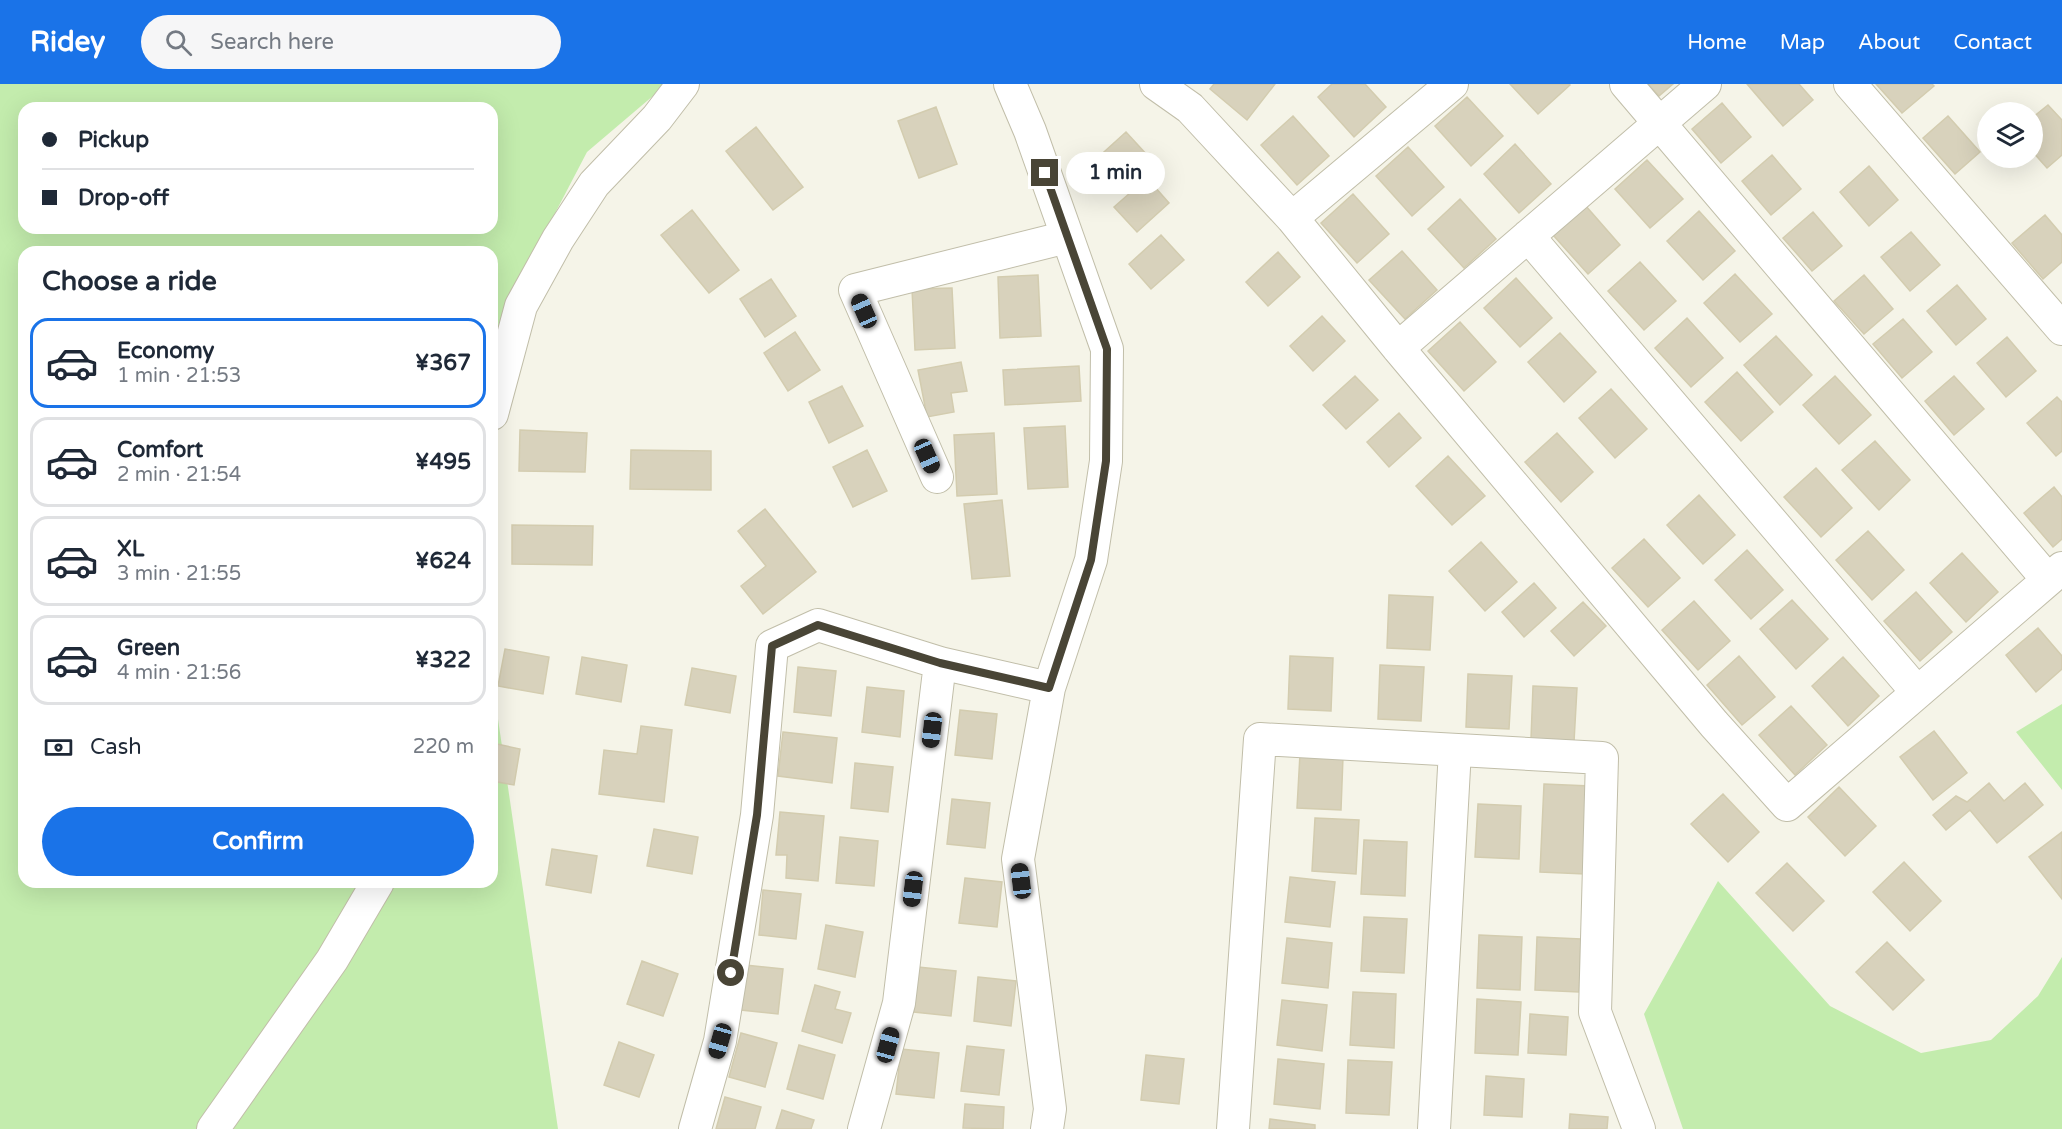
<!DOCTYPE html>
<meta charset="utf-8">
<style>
:root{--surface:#fff;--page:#f6f6f7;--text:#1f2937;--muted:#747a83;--line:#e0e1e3;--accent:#1a73e8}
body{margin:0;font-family:"Varela Round",sans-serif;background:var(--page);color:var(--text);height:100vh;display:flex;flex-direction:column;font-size:22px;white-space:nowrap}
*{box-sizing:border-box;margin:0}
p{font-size:20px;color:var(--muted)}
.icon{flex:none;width:33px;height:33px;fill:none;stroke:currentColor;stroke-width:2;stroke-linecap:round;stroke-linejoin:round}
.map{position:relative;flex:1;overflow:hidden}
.sheet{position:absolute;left:18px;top:162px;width:480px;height:642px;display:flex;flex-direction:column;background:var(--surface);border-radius:18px;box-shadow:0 6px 24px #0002}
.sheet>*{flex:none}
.banner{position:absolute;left:18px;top:18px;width:480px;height:132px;border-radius:18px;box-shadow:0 6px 24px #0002;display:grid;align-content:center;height:132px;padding:0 24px;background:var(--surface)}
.buttons{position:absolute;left:1977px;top:18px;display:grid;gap:12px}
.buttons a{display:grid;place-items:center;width:66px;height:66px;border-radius:50%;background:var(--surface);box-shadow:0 6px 24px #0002;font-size:30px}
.end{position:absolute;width:27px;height:27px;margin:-14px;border:8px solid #494536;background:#fff;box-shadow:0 0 0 3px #fff}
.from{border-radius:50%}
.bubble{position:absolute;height:42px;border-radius:21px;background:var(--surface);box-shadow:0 6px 24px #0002;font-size:20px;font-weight:700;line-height:42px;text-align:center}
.car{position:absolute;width:18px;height:36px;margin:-18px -9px;border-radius:8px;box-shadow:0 0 4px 2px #0007;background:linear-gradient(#222 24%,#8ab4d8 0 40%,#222 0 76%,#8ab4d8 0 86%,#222 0)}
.banner b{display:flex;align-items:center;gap:21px;height:57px;font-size:22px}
.banner b+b{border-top:2px solid var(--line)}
.banner i{width:15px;height:15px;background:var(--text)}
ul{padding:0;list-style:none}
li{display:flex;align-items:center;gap:18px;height:90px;margin:0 12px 9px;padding:0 12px;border:3px solid var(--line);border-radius:18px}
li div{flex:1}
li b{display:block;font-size:22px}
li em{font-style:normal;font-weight:700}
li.current{border-color:var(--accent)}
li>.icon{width:54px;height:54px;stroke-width:1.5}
h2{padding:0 24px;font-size:27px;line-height:72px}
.pay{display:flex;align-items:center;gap:15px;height:66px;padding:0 24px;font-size:22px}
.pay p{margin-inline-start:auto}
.action{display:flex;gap:12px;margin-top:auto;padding:12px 24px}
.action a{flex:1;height:69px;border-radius:36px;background:var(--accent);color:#fff;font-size:24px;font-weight:700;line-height:69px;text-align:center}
header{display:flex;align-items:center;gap:36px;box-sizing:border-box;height:84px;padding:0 30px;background:var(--accent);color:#fff}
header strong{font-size:28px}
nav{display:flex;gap:33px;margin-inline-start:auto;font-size:21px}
.search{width:420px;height:54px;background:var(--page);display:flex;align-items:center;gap:15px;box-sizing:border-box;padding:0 21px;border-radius:33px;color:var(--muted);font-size:22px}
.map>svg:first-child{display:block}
.green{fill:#c3ecad;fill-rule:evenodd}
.building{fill:#d8d2bc;stroke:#d3ccaf;stroke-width:1.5}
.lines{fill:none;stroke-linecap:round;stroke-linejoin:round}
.minor-casing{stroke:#c1bea9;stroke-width:34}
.minor{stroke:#fff;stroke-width:32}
.route{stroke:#494536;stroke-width:8}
</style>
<header>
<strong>Ridey</strong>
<div class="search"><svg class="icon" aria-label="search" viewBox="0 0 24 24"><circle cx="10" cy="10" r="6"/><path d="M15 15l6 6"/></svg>Search here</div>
<nav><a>Home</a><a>Map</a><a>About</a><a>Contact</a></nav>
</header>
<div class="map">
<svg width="2062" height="1045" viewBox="0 0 2062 1045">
<rect width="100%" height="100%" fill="#f5f4e8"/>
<path class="green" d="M 0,0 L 667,0 L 587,68 L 517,202 L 492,352 L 492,168 L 24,168 L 24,798 L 492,798 L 492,594 L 558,1045 L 0,1045 ZM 24,24 L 492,24 L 492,144 L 24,144 Z
M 2062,620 L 2062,706 L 2016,648 Z
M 1718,797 L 1830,922 L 1921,969 L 1991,956 L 2038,912 L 2062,873 L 2062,1045 L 1683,1045 L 1644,930 Z"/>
<path class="building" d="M 1214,0 L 1275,0 L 1247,36 L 1210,5 Z
M 1332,0 L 1365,0 L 1386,23 L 1354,53 L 1318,13 Z
M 1510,0 L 1569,0 L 1570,1 L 1538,30 Z
M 1648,0 L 1673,0 L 1659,12 Z
M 1747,0 L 1799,0 L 1813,16 L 1783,42 Z
M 1876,0 L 1932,0 L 1934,2 L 1902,29 Z
M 1467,13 L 1503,52 L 1471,82 L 1435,42 Z
M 1722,19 L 1751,53 L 1721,79 L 1692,45 Z
M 2048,21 L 2062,36 L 2062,71 L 2047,84 L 2032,67 L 2032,34 Z
M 936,23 L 957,80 L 919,94 L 898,37 Z
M 1293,32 L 1329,72 L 1297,101 L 1261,61 Z
M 1948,32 L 1980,68 L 1955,90 L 1923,54 Z
M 756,43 L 803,103 L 773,126 L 726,67 Z
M 1126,48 L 1148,72 L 1117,102 L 1094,77 Z
M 1515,60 L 1551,100 L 1519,129 L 1484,90 Z
M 1408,63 L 1444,103 L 1412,132 L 1376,92 Z
M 1772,71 L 1801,105 L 1771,131 L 1742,97 Z
M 1647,76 L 1683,115 L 1650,144 L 1615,105 Z
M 1869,82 L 1898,116 L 1869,142 L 1840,108 Z
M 1147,94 L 1169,119 L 1137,148 L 1114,123 Z
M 1353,110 L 1389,150 L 1357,179 L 1321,139 Z
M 1460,115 L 1496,155 L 1464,184 L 1428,145 Z
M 1585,121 L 1620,161 L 1588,190 L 1553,151 Z
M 692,126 L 739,186 L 709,209 L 661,151 Z
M 1699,127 L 1735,167 L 1703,196 L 1667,157 Z
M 1813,128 L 1842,162 L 1812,187 L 1783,154 Z
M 2045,131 L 2062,151 L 2062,178 L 2043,195 L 2012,159 Z
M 1911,148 L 1940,181 L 1910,207 L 1881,173 Z
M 1161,151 L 1184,176 L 1151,205 L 1129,180 Z
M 1402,167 L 1437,206 L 1405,235 L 1369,196 Z
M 1278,168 L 1300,193 L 1268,222 L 1246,198 Z
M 1640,178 L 1676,217 L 1644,246 L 1608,207 Z
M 1735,190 L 1772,230 L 1740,258 L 1704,219 Z
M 1038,191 L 1041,252 L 1000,254 L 998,193 Z
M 1864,191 L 1893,225 L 1864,250 L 1834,217 Z
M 1516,194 L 1552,234 L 1520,263 L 1484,224 Z
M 771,195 L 796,232 L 765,253 L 740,215 Z
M 1957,201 L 1986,235 L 1956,261 L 1927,227 Z
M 952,204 L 955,264 L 915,266 L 912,205 Z
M 1322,232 L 1345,257 L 1313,287 L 1290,262 Z
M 1687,234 L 1723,274 L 1691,303 L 1655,264 Z
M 1903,235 L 1932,268 L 1902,294 L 1873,260 Z
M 1460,238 L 1496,278 L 1464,307 L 1428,267 Z
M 795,248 L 820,286 L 788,307 L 764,269 Z
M 1560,249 L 1596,288 L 1564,318 L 1528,278 Z
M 1776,252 L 1812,291 L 1780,321 L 1744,281 Z
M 2007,253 L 2036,287 L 2006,313 L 1977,279 Z
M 961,278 L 967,307 L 951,309 L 954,328 L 927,333 L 918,286 Z
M 1079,282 L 1081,317 L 1005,321 L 1003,286 Z
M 1737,288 L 1773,328 L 1741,357 L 1705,318 Z
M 1355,292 L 1378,316 L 1346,345 L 1323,321 Z
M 1835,292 L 1871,331 L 1839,360 L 1803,321 Z
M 1954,292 L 1984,325 L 1954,351 L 1925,317 Z
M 842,302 L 863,342 L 829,359 L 809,318 Z
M 1611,305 L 1647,345 L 1615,374 L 1579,334 Z
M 2057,313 L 2062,318 L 2062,367 L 2056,372 L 2027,339 Z
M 1399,329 L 1421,354 L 1389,383 L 1367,358 Z
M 1065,342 L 1068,403 L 1028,405 L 1024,344 Z
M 520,346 L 587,349 L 585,388 L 519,387 Z
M 994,349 L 997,410 L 957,412 L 954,351 Z
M 1557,349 L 1593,388 L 1561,418 L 1525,378 Z
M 1875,357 L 1910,396 L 1879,426 L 1842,386 Z
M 631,366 L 711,367 L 711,406 L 630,405 Z
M 867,366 L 887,407 L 853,423 L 833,383 Z
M 1448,372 L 1485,412 L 1452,441 L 1416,402 Z
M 1816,384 L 1852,424 L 1821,453 L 1784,413 Z
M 2054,403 L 2062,413 L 2062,455 L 2053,463 L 2024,429 Z
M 1699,411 L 1735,451 L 1703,480 L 1667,441 Z
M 1002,416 L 1010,492 L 972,495 L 964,420 Z
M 765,425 L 816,488 L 763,530 L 741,502 L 766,482 L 738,447 Z
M 512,441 L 593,442 L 592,481 L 512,480 Z
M 1868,447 L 1904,486 L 1872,516 L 1836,476 Z
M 1644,455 L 1680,494 L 1648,523 L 1612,484 Z
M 1481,458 L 1517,498 L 1485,527 L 1449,487 Z
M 1747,466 L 1783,506 L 1751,535 L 1715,496 Z
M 1962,469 L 1998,508 L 1966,538 L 1930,499 Z
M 1534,499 L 1556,524 L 1524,553 L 1502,528 Z
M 1916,508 L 1952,548 L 1920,577 L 1884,537 Z
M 1389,511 L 1433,513 L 1430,566 L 1387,564 Z
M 1792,516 L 1828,555 L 1796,585 L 1760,545 Z
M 1694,517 L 1730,557 L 1698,586 L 1662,546 Z
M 1583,518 L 1606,542 L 1574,572 L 1551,547 Z
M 2038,544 L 2062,572 L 2062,585 L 2036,608 L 2006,571 Z
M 505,565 L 549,573 L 543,610 L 498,602 Z
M 1290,572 L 1333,574 L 1331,627 L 1288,625 Z
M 1739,572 L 1775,613 L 1742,641 L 1707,601 Z
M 582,573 L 627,581 L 621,618 L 576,610 Z
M 1843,573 L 1879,612 L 1848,642 L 1812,602 Z
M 1380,581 L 1424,583 L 1421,637 L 1378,635 Z
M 798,583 L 836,587 L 831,632 L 794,628 Z
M 692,584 L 736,592 L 730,629 L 685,621 Z
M 1468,590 L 1512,592 L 1509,645 L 1466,643 Z
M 1533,602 L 1577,604 L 1574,658 L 1531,655 Z
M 867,603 L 904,607 L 900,653 L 862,648 Z
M 1791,622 L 1827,661 L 1795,691 L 1759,651 Z
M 960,626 L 997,630 L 992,675 L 955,671 Z
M 641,642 L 672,646 L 664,718 L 599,710 L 604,666 L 637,670 Z
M 1934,647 L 1967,689 L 1933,716 L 1900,673 Z
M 783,648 L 837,654 L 832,699 L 778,692 Z
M 492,659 L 520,665 L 514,701 L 492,697 Z
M 1300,670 L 1343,673 L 1341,726 L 1297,724 Z
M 855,679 L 893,683 L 888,728 L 851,724 Z
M 1989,699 L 2004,717 L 2025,699 L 2043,721 L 1997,759 L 1970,726 L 1946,746 L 1933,731 L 1956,712 L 1967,718 Z
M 1544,700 L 1590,702 L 1585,790 L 1540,788 Z
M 1839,703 L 1876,742 L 1845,772 L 1808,733 Z
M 1723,710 L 1759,748 L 1728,778 L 1691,740 Z
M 952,715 L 990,719 L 985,764 L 947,760 Z
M 1478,720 L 1521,722 L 1519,775 L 1475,773 Z
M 780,728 L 824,732 L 818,797 L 786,794 L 787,771 L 776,771 Z
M 1315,734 L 1359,736 L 1356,790 L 1312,787 Z
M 654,745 L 698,753 L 692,790 L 647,782 Z
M 2062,748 L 2062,815 L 2029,773 Z
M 840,753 L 878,757 L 874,802 L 836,799 Z
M 1364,756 L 1407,758 L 1405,812 L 1361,810 Z
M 552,765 L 597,772 L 591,809 L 546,801 Z
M 1904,778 L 1941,817 L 1910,847 L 1873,808 Z
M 1787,779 L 1824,817 L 1793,847 L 1756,809 Z
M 1290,793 L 1335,798 L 1330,843 L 1285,838 Z
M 965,794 L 1002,798 L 997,843 L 959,839 Z
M 763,806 L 801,810 L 796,855 L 759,851 Z
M 1364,833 L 1407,835 L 1404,889 L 1361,887 Z
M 826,841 L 863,848 L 855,893 L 818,885 Z
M 1479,851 L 1522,853 L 1520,906 L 1477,904 Z
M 1537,853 L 1581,855 L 1579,908 L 1535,906 Z
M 1287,854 L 1332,859 L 1328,904 L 1282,899 Z
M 1887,858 L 1924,896 L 1893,926 L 1856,888 Z
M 642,877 L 678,890 L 663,932 L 627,920 Z
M 745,881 L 783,885 L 778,930 L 741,926 Z
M 918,883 L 956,887 L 951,932 L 914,928 Z
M 978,893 L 1016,897 L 1011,942 L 974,937 Z
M 815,901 L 840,908 L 835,925 L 851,929 L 842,959 L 802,947 Z
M 1353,908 L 1396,910 L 1394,964 L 1350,961 Z
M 1477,915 L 1521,918 L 1518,971 L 1475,969 Z
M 1282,916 L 1327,921 L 1322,967 L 1277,961 Z
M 1530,930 L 1568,933 L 1566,971 L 1528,969 Z
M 741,949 L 777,959 L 765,1003 L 729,993 Z
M 619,958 L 654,971 L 639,1013 L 604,1001 Z
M 799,961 L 835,971 L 823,1015 L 787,1005 Z
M 967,962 L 1004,966 L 999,1011 L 961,1007 Z
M 901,965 L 939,969 L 934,1014 L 896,1010 Z
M 1146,971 L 1184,975 L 1179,1020 L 1141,1016 Z
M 1278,975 L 1324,980 L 1320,1025 L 1274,1020 Z
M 1348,976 L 1392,978 L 1389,1031 L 1346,1029 Z
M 1486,992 L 1524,995 L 1522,1033 L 1484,1031 Z
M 725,1013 L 761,1023 L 755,1045 L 716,1045 Z
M 965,1020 L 1004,1023 L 1003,1045 L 963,1044 Z
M 782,1026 L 814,1036 L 811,1045 L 776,1045 Z
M 1570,1030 L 1608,1033 L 1607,1045 L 1569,1045 Z
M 1270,1035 L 1315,1041 L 1315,1045 L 1269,1045 Z"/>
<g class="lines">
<defs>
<path id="minor" d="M 1010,0 L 1030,47 L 1107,265 L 1106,377 L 1091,476 L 1049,604 L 1018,775 L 1050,1025 L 1047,1045
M 1156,0 L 1190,24 L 1292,134 L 1398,264 L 1714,640 L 1787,721 L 2062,484
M 1626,0 L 2048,496
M 1850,0 L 2062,245
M 1292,134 L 1452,0
M 1528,152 L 1917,608
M 1398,264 L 1705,0
M 492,330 L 521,222 L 558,155 L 594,100 L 657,34 L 683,0
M 937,393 L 855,206 L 1067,153
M 213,1045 L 332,876 L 378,798
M 695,1045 L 720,957 L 757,731 L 772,562 L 818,541 L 940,579 L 1049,604
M 864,1045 L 899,919 L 940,579
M 1233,1045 L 1260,655 L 1602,674 L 1595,928 L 1639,1045
M 1434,1045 L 1455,666"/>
</defs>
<use href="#minor" class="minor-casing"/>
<use href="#minor" class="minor"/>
</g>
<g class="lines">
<path class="route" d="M 731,889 L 757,731 L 772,562 L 818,541 L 940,579 L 1049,604 L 1091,476 L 1106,377 L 1107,265 L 1045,89"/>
</g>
</svg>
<div class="buttons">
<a><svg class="icon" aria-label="layers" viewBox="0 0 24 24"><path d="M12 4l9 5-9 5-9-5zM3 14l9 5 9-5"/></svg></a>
</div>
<i class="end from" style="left:731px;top:889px"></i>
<i class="end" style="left:1045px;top:89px"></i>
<div class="bubble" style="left:1066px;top:68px;width:99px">1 min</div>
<i class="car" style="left:864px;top:227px;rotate:336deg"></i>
<i class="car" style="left:927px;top:372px;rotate:156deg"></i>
<i class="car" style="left:932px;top:646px;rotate:187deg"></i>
<i class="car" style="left:1021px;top:797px;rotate:353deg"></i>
<i class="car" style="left:913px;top:805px;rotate:187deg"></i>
<i class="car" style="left:720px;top:957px;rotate:196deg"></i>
<i class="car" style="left:888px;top:961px;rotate:15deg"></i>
<div class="banner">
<b><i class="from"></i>Pickup</b>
<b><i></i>Drop-off</b>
</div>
<section class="sheet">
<h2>Choose a ride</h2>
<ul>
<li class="current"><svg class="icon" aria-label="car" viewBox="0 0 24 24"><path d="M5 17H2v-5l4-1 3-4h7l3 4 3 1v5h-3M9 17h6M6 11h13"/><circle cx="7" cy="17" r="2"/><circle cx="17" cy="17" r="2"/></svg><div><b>Economy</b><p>1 min · 21:53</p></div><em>¥367</em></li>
<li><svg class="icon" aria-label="car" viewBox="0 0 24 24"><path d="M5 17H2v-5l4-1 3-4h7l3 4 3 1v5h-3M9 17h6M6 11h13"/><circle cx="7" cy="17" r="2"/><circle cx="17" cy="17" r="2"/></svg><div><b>Comfort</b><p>2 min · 21:54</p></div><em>¥495</em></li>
<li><svg class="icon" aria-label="car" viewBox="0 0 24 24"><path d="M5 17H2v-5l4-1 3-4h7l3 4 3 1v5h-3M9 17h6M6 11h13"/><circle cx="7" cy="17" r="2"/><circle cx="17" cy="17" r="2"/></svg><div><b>XL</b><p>3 min · 21:55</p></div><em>¥624</em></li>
<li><svg class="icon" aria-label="car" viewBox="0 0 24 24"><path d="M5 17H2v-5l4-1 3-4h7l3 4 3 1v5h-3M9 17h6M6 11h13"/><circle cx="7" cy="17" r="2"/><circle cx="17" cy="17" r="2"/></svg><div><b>Green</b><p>4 min · 21:56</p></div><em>¥322</em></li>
</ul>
<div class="pay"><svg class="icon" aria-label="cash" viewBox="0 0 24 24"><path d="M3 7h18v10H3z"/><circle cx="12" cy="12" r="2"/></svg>Cash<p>220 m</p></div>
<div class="action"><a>Confirm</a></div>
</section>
</div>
